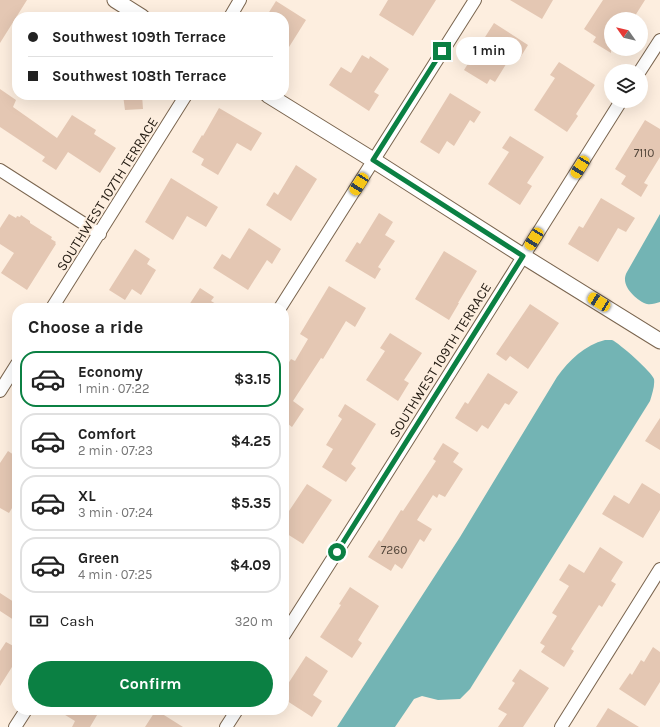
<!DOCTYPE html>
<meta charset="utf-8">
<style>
:root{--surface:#fff;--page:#f6f6f6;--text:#222;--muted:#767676;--line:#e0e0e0;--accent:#0b8043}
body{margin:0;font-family:Karla,sans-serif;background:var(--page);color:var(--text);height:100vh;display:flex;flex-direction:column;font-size:15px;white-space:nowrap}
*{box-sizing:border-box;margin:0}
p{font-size:13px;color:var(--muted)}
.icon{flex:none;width:22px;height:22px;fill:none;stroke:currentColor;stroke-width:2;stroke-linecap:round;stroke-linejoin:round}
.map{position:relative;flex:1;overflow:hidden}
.details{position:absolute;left:12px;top:303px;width:277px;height:412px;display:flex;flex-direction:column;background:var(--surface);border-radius:16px;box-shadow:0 4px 16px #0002}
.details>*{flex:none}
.banner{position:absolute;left:12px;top:12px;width:277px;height:88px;border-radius:16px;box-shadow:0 4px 16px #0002;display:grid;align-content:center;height:88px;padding:0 16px;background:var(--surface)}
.needle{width:26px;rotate:304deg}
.tools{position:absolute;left:604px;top:12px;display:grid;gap:8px}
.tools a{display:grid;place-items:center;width:44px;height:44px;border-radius:50%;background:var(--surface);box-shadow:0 4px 16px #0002;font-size:20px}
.end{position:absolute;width:18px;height:18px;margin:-9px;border:5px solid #0b8043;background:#fff;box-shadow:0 0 0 2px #fff}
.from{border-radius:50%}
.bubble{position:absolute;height:28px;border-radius:14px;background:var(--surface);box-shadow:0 4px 16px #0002;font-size:13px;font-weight:700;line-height:28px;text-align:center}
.car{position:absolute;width:12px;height:24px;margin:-12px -6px;border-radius:5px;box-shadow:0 0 3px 1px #0007;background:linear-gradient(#f5c518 24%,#345 0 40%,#f5c518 0 76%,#345 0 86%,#f5c518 0)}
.banner b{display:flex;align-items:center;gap:14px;height:38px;font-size:15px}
.banner b+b{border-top:1px solid var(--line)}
.banner i{width:10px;height:10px;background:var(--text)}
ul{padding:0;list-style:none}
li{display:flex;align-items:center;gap:12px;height:56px;margin:0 8px 6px;padding:0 8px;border:2px solid var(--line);border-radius:16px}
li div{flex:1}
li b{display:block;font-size:15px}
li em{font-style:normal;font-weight:700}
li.on{border-color:var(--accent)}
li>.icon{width:36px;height:36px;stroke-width:1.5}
h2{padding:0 16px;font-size:18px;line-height:48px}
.pay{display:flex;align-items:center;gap:10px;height:44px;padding:0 16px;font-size:15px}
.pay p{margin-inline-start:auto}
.action{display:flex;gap:8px;margin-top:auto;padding:8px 16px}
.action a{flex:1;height:46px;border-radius:24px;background:var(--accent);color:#fff;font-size:16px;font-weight:700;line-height:46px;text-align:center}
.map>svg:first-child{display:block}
.water{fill:#73b4b4}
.building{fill:#e4c7b3}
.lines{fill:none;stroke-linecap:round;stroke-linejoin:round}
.minor-casing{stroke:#7a654f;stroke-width:14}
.tertiary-casing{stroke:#7a654f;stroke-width:17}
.minor{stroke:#fff;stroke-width:12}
.tertiary{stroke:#fff;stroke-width:15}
.route{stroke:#0b8043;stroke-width:5}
.labels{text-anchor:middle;stroke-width:4;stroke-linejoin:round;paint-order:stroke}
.number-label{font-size:12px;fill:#54473b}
.street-label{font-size:14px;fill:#241c13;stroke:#fdeedf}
</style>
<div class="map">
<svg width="660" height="727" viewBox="0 0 660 727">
<rect width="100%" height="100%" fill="#fdeedf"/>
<path class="water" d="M 660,214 L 660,302 C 656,303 651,305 647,304 C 638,301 624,289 625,278 C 625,277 626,273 627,272 Z
M 605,340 C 607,340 610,340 612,340 C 619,343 652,372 654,379 C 655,386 652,394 650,401 L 470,689 L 460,699 L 438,700 L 422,696 L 414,699 L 395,727 L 337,727 L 460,537 L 557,377 C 569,360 585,345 605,340 Z"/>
<path class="building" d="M 0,0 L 27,0 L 0,43 Z
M 388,0 L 436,0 L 413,36 L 379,15 Z
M 510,0 L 553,0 L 542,19 Z
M 603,0 L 645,0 L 633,19 L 611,19 L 611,53 L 593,42 L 596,37 L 584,29 Z
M 276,1 L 306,20 L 284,55 L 284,17 L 266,17 Z
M 494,23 L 528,45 L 520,58 L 513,53 L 495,82 L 490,79 L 487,84 L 464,70 Z
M 362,55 L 369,59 L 370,56 L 389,69 L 374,92 L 379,95 L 369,111 L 329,85 L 341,67 L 351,73 Z
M 559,62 L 595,85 L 576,114 L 578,116 L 567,132 L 534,110 L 555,78 L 550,75 Z
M 0,89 L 16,100 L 13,107 L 57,138 L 72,115 L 96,130 L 94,134 L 116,148 L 100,173 L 68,152 L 56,170 L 42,161 L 45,157 L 0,127 Z
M 450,93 L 481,112 L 474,123 L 470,120 L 454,146 L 447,141 L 439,154 L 420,142 Z
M 123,95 L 142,95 L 143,109 L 125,110 Z
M 219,108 L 262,133 L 251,151 L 237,143 L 218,175 L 201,165 L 204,159 L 192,152 L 202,135 L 203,136 Z
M 645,120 L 660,129 L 660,157 L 644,183 L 648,185 L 641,197 L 621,184 L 626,176 L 615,169 Z
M 510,136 L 544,157 L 527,183 L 532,186 L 520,205 L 488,184 L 509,152 L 502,148 Z
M 296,165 L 317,179 L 291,221 L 266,205 L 274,192 L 278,195 Z
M 171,178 L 218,207 L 206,227 L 187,216 L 173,240 L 145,222 Z
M 601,198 L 635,218 L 626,232 L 618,228 L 598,262 L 568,244 L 579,226 L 583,228 Z
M 379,213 L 393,222 L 385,235 L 395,241 L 378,267 L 381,269 L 375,279 L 345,261 L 357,242 L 360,244 Z
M 9,214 L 16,218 L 17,216 L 20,217 L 21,215 L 30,221 L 30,223 L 52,237 L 51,239 L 56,242 L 55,243 L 56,244 L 27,290 L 1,273 L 14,253 L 0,244 L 0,228 Z
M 249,228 L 281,249 L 272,264 L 267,260 L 248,290 L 213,268 L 222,254 L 230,259 Z
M 135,249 L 150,259 L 147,264 L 156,270 L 141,295 L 132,289 L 125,300 L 109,290 Z
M 444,251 L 477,271 L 458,303 L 459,303 L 449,320 L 415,299 Z
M 329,286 L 366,308 L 355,327 L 346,321 L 323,359 L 321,358 L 293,401 L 304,409 L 292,427 L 284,421 L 284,370 L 291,359 L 295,361 L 308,339 L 300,334 Z
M 200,288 L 214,297 L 211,301 L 223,308 L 187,308 Z
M 530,304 L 559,323 L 528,369 L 510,356 L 506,361 L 496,354 Z
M 390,333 L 422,353 L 404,380 L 409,383 L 398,401 L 366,380 L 385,351 L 380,348 Z
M 488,373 L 518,392 L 509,405 L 505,403 L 488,429 L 482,425 L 477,432 L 455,418 L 465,402 L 468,404 Z
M 345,404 L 376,424 L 351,464 L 356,468 L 346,482 L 322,467 L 333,449 L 326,445 L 342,419 L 338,416 Z
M 660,418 L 660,450 L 645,441 Z
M 443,443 L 459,453 L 453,462 L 463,469 L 445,497 L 439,494 L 437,498 L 433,495 L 417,520 L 432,529 L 424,542 L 420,539 L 402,569 L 395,564 L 391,571 L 368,557 L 379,540 L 381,542 L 401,510 L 403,511 L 436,461 L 433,459 Z
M 8,451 L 17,457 L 17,500 L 9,513 L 0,508 L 0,463 Z
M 642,483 L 660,494 L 660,510 L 643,538 L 602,514 L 614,495 L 629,504 Z
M 307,484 L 332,500 L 303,544 L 284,532 L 284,508 L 289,511 Z
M 600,547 L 623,562 L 611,581 L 616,584 L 602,607 L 599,605 L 571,649 L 574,651 L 564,667 L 541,652 L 545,646 L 540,643 L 557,616 L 552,613 L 569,586 L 559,580 L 569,564 L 584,573 Z
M 350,587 L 379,606 L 358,640 L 362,643 L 352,658 L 320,637 L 341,605 L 339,604 Z
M 0,593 L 17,604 L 17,622 L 0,611 Z
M 6,642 L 17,648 L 17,659 L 0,686 L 0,651 Z
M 653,647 L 660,652 L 660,682 L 645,706 L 619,689 L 630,673 L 632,675 L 641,660 L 644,662 Z
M 306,656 L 328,671 L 313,695 L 322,701 L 312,717 L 284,699 L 284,690 Z
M 520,669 L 549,688 L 523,727 L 498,727 L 507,714 L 498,709 L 515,683 L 512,681 Z
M 608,708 L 639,727 L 596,727 Z
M 57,710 L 100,710 L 90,727 L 72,727 L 75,721 Z
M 156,710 L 183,727 L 145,727 Z"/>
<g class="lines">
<defs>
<path id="minor" d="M 230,17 L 240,0
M 640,71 L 660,40
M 0,170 L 100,234
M 52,308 L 186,95
M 280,308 L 475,0
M 0,391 L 17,364
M 284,635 L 363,511 L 621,101
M 15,727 L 26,710
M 226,727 L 237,710
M 561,727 L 660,569"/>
<path id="tertiary" d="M 115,0 L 142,17
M 268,95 L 373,160 L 523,256 L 660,341"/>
</defs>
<use href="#minor" class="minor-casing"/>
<use href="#tertiary" class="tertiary-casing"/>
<use href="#minor" class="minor"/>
<use href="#tertiary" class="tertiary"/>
</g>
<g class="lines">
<path class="route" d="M 337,552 L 523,256 L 373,160 L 442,51"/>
</g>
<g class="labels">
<g class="number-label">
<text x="644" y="157">7110</text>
<text x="394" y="554">7260</text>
</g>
<g class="street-label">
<text transform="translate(107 194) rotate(-58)" y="5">SOUTHWEST 107TH TERRACE</text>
<text transform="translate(440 360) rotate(-58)" y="5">SOUTHWEST 109TH TERRACE</text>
</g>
</g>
</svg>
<div class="tools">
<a><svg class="needle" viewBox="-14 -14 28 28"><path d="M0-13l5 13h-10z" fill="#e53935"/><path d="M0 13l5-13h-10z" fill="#767676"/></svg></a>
<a><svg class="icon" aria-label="layers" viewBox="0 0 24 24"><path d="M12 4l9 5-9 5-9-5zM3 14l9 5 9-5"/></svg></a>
</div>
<i class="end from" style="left:337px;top:552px"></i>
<i class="end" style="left:442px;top:51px"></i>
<div class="bubble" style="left:456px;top:37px;width:66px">1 min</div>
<i class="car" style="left:580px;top:167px;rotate:212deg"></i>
<i class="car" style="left:359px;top:184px;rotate:213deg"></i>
<i class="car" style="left:534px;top:239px;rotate:212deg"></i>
<i class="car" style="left:599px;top:302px;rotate:302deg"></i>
<div class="banner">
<b><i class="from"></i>Southwest 109th Terrace</b>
<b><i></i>Southwest 108th Terrace</b>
</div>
<section class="details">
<h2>Choose a ride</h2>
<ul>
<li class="on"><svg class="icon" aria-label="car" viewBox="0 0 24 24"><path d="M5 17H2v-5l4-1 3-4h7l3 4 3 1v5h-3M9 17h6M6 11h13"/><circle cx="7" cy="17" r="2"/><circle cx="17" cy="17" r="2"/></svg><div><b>Economy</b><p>1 min · 07:22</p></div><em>$3.15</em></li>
<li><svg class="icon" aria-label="car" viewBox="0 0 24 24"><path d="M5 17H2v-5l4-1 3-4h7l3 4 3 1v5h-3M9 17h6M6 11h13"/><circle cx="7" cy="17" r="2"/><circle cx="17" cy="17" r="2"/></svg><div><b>Comfort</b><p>2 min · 07:23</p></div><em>$4.25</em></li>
<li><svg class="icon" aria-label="car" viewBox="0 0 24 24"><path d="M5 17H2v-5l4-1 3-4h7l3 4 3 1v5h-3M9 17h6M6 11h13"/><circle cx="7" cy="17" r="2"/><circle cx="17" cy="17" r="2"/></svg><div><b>XL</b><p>3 min · 07:24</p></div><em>$5.35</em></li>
<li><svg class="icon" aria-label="car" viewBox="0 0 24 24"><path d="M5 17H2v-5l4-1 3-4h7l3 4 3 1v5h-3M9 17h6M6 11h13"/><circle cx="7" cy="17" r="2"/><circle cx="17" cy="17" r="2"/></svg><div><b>Green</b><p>4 min · 07:25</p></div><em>$4.09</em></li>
</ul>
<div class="pay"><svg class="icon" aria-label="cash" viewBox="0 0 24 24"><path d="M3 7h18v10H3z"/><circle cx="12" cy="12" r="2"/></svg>Cash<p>320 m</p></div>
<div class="action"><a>Confirm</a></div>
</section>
</div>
